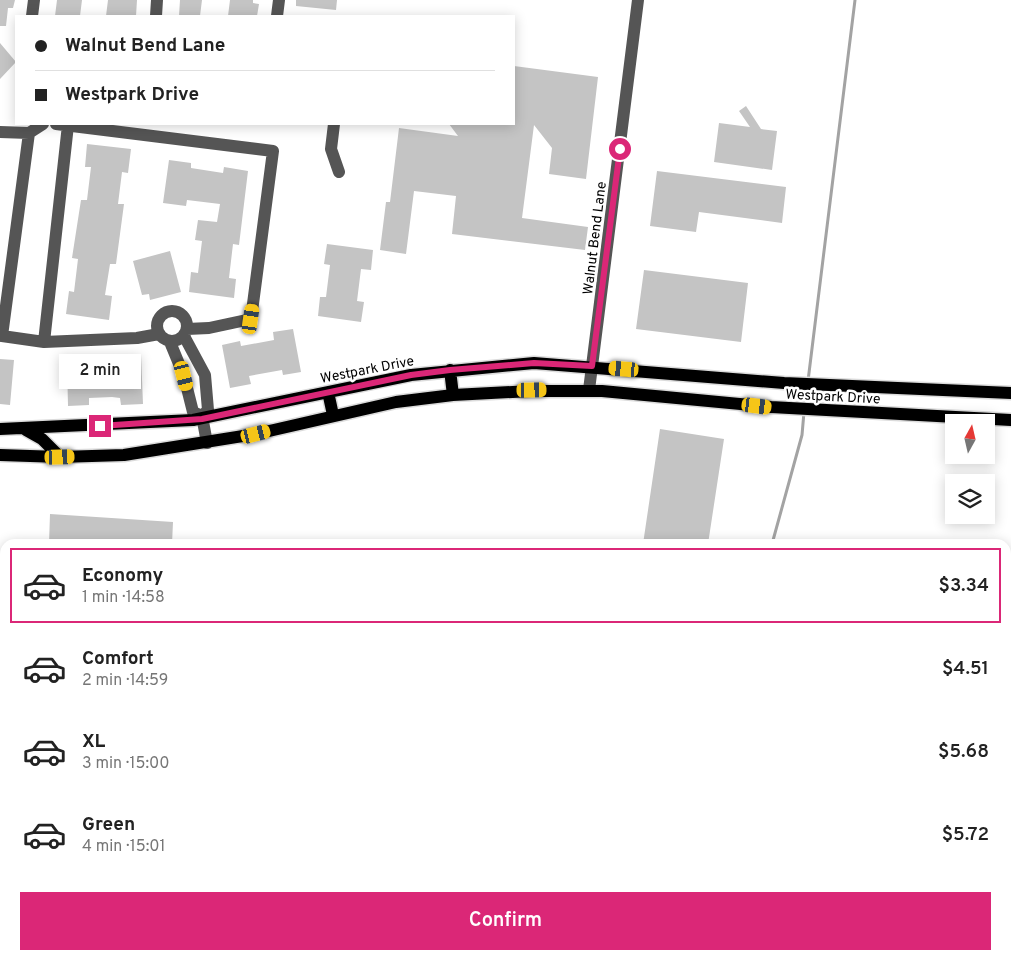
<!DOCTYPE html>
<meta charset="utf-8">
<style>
:root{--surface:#fff;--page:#f2f2f2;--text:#222;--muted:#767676;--line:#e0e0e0;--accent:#db2777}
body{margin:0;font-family:Overpass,sans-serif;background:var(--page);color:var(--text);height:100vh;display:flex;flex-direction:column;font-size:19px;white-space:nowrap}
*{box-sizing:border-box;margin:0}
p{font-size:16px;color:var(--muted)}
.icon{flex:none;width:28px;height:28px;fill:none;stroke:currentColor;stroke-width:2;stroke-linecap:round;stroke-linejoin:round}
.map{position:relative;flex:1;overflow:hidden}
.sheet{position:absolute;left:0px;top:539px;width:1011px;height:421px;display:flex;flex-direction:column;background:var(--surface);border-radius:15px 15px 0 0;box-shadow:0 2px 12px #0003}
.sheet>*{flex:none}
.hud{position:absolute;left:15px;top:15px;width:500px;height:110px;border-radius:0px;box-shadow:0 2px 12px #0003;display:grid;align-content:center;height:110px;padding:0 20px;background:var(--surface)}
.needle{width:32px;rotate:8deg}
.tools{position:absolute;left:945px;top:414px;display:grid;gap:10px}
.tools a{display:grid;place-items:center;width:50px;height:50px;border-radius:0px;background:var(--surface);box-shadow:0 2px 12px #0003;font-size:25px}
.end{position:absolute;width:22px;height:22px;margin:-11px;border:6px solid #db2777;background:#fff;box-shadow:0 0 0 2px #fff}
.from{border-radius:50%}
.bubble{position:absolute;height:35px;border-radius:0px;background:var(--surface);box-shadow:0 2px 12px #0003;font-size:16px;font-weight:600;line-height:35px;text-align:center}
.car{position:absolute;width:15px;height:30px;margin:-15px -8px;border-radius:6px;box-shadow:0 0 4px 1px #0007;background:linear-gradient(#f5c518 24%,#345 0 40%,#f5c518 0 76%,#345 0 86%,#f5c518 0)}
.hud b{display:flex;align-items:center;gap:18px;height:48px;font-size:19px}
.hud b+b{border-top:1px solid var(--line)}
.hud i{width:12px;height:12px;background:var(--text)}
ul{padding:9px 0 0;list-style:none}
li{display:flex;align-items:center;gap:15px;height:75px;margin:0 10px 8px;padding:0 10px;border:2px solid transparent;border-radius:0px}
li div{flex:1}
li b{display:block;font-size:19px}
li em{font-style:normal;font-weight:600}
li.active{border-color:var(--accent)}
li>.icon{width:45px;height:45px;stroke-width:1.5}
.button{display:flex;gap:10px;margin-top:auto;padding:10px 20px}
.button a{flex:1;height:58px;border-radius:0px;background:var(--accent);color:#fff;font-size:20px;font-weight:600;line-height:58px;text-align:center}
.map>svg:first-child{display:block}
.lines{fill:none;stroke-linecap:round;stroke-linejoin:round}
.stream{stroke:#a3a3a3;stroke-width:3}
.building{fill:#c4c4c4}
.major-casing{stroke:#dbdbdb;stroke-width:15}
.minor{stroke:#555;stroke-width:12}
.major{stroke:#000;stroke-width:12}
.route{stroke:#db2777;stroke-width:6}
.labels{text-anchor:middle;stroke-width:5;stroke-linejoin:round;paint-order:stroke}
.street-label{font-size:14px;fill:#000;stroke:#fff}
</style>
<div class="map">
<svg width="1011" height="959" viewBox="0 0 1011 959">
<rect width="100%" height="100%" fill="#fff"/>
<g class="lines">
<path class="stream" d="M 808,381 L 855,0
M 805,406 L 807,388
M 772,544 L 802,435 L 804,412
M 638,959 L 640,955"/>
</g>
<path class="building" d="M 0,0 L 15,0 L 13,8 L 8,8 L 6,26 L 0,26 Z
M 57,0 L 82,0 L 80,16 L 55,16 Z
M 108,0 L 137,0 L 136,16 L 106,16 Z
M 180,0 L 202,0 L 200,16 L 179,16 Z
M 230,0 L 253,0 L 253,3 L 259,4 L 257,16 L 228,16 Z
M 296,0 L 337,0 L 336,10 L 296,6 Z
M 0,43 L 16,62 L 0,79 Z
M 514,66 L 598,77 L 586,179 L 549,174 L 552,148 L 534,125 L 522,218 L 588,227 L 585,250 L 452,234 L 456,196 L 414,191 L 406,254 L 380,250 L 386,202 L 390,202 L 399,128 L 458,136 L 449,124 L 514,124 Z
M 746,106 L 761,129 L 777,131 L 772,170 L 714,162 L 719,123 L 750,127 L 739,111 Z
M 87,144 L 131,149 L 128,173 L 122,172 L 118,204 L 124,204 L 116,264 L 110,264 L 105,295 L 112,296 L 109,320 L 66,314 L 69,291 L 74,292 L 78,259 L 72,258 L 81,200 L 87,200 L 91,167 L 85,167 Z
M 169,160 L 191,163 L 191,168 L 223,173 L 224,167 L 248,171 L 239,245 L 233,244 L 229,278 L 236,279 L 234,298 L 189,292 L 191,272 L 198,273 L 202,241 L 195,240 L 198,220 L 217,222 L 220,204 L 187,200 L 186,206 L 163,203 Z
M 657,171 L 786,187 L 782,223 L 699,212 L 696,232 L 650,226 Z
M 327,244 L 373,250 L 371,270 L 361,269 L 357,301 L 364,302 L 361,322 L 318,316 L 320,297 L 326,297 L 330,265 L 324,264 Z
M 170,251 L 181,292 L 150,300 L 149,294 L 142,295 L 133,261 Z
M 644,270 L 748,283 L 741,342 L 636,329 Z
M 293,329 L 301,372 L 283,375 L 282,370 L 249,376 L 251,384 L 230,388 L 222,345 L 240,341 L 241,346 L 274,340 L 273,332 Z
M 141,354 L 143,404 L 121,405 L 120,398 L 112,397 L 89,398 L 89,405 L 68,406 L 67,362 L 86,361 L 87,367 L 117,366 L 117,355 Z
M 0,359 L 14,360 L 10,405 L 0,404 Z
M 660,429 L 724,439 L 708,544 L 643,544 Z
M 50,514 L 173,522 L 172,544 L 49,544 Z"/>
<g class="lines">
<defs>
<path id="major" d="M 450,370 L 453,395
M 328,392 L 333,415
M 0,429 L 193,420 L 411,375 L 534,363 L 784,383 L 1011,393
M 26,430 L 42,439 L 60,457
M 0,455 L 60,457 L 124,455 L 256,434 L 396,402 L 453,395 L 532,391 L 602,391 L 771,407 L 1011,420"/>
</defs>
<use href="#major" class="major-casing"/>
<path class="minor" d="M 32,16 L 34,0
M 156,16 L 157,0
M 277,16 L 279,0
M 56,124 L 273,151 L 251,319 L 209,328 L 187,329
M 334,124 L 331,149 L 339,172
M 0,132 L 29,133 L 43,124
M 29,133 L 2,336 L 44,342 L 137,338 L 159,334
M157 326a15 15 0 1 1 30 0a15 15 0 1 1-30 0Z
M 184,336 L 205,375 L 208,410 L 202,416
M 44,342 L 68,125
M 170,342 L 184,376 L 193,412 L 202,416
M 589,390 L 638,0
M 202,416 L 207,443"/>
<use href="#major" class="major"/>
</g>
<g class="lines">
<path class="route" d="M 100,426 L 202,419 L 411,375 L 450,370 L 534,363 L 592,366 L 620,149"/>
</g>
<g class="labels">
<g class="street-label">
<text transform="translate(594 238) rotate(-83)" y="5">Walnut Bend Lane</text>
<text transform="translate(367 369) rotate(-11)" y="5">Westpark Drive</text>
<text transform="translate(833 396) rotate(3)" y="5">Westpark Drive</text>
</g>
</g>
</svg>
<div class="tools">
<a><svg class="needle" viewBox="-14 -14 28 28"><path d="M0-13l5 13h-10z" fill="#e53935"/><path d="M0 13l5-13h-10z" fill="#767676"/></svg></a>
<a><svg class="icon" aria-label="layers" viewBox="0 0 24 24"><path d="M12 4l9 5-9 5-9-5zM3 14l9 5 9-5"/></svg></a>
</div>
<i class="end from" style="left:620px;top:149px"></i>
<i class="end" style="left:100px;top:426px"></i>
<div class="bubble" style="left:59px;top:354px;width:82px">2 min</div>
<i class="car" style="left:251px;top:319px;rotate:8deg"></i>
<i class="car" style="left:624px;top:369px;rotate:275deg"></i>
<i class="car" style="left:184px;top:376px;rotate:166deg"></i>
<i class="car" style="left:532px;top:390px;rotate:89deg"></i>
<i class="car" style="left:757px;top:406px;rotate:97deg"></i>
<i class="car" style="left:256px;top:434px;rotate:76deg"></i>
<i class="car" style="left:60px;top:457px;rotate:88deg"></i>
<div class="hud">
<b><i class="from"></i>Walnut Bend Lane</b>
<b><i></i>Westpark Drive</b>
</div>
<section class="sheet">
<ul>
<li class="active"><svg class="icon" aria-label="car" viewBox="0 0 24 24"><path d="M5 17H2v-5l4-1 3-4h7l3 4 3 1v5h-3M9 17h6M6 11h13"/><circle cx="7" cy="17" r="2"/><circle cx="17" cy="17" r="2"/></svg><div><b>Economy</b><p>1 min · 14:58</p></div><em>$3.34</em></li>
<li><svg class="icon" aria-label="car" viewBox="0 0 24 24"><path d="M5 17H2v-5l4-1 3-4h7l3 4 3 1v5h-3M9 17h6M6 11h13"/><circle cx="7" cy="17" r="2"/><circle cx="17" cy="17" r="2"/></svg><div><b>Comfort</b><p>2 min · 14:59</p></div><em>$4.51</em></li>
<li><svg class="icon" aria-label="car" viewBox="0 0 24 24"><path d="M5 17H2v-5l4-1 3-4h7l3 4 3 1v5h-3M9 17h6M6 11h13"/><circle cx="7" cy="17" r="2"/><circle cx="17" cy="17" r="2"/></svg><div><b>XL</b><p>3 min · 15:00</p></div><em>$5.68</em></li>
<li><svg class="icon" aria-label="car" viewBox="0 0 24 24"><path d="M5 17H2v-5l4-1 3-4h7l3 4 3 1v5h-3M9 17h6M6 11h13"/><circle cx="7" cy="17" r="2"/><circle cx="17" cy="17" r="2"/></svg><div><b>Green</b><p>4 min · 15:01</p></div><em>$5.72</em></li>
</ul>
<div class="button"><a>Confirm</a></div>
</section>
</div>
